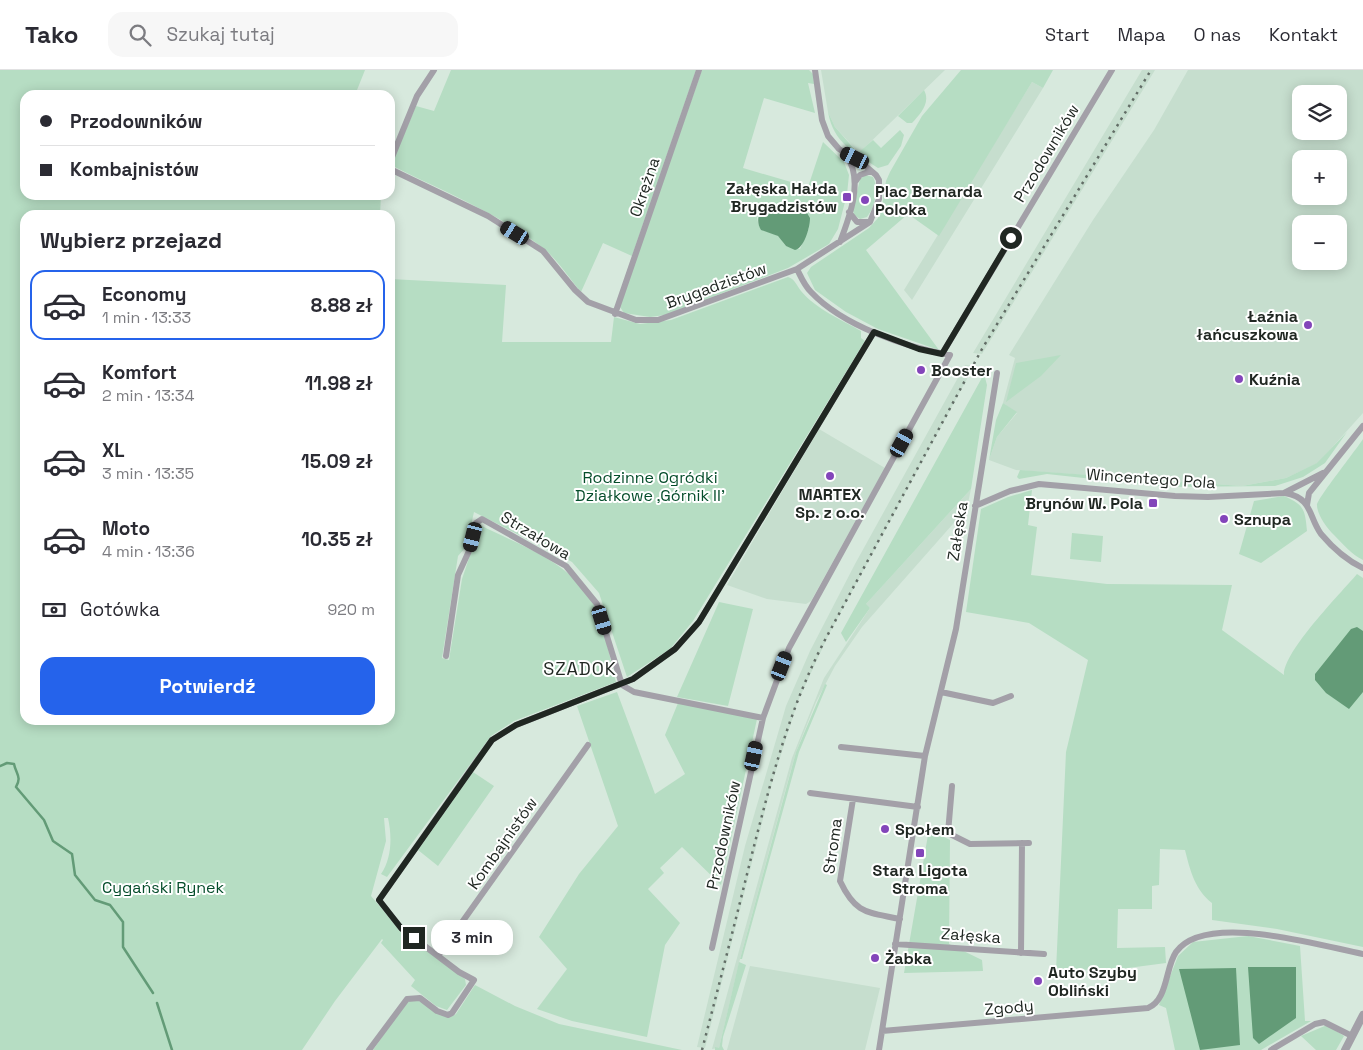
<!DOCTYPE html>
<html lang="pl">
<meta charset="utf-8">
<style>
:root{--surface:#fff;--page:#f7f7f7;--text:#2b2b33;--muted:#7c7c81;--line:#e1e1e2;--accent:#2563eb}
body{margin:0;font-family:"Space Grotesk",sans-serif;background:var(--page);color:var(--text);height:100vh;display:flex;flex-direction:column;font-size:19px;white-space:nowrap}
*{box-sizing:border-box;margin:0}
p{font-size:16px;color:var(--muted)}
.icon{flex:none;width:28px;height:28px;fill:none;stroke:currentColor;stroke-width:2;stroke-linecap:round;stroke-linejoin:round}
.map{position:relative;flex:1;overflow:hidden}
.drawer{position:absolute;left:20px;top:140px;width:375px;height:515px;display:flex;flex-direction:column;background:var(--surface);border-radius:15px;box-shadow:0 2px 12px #0003}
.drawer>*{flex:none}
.banner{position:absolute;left:20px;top:20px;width:375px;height:110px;border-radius:15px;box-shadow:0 2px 12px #0003;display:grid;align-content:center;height:110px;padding:0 20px;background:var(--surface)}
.tools{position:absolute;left:1292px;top:15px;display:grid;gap:10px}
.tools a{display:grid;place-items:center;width:55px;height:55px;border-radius:10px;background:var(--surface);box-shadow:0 2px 12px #0003;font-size:25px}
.end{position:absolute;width:22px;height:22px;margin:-11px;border:6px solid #202722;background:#fff;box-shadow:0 0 0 2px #fff}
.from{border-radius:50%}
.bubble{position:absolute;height:35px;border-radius:15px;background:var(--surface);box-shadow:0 2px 12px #0003;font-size:16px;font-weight:700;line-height:35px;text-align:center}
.car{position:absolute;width:15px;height:30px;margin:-15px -8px;border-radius:6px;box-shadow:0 0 4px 1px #0007;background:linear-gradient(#222 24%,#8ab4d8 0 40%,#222 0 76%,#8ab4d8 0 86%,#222 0)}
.banner b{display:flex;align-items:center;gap:18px;height:48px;font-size:19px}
.banner b+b{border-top:1px solid var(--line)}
.banner i{width:12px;height:12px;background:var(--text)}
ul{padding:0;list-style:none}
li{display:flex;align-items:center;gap:15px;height:70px;margin:0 10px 8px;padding:0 10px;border:2px solid transparent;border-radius:15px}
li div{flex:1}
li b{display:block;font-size:19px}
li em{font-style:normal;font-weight:700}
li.selected{border-color:var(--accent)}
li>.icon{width:45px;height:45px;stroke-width:1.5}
h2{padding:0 20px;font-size:22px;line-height:60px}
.pay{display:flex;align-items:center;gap:12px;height:55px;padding:0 20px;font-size:19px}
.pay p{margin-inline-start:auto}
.button{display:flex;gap:10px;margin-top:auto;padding:10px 20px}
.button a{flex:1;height:58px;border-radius:15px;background:var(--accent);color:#fff;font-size:20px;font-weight:700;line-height:58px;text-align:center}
header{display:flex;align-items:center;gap:30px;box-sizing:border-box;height:70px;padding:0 25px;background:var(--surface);border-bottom:1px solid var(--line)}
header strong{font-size:24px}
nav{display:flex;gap:28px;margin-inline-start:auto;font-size:18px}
.search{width:350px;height:45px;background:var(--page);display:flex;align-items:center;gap:12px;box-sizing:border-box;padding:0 18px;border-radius:15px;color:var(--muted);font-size:19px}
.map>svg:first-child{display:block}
.built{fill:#c6dece;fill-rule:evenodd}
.green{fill:#b6ddc3;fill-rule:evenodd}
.water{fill:#639b77}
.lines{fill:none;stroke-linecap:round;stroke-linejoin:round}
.stream{stroke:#639b77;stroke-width:2.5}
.minor{stroke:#a3a0a8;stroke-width:6}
.tertiary{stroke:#a3a0a8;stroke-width:8}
.rail{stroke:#626d66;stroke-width:2.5;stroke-dasharray:2.5 5;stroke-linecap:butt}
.route{stroke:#202722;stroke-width:6}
.poi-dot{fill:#8345ba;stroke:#fff;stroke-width:2}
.labels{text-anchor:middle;stroke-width:4;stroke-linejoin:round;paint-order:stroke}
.street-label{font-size:16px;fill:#202722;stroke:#fff}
.poi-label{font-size:16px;font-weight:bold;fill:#202722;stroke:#fff;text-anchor:start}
.park-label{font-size:16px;fill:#054d2b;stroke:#fff}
.neighbourhood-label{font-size:18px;letter-spacing:1px;fill:#202722;stroke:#fff}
</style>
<header>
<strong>Tako</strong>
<div class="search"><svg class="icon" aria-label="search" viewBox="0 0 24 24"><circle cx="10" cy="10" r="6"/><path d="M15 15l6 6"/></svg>Szukaj tutaj</div>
<nav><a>Start</a><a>Mapa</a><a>O nas</a><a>Kontakt</a></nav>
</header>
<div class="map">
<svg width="1363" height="980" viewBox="0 0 1363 980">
<rect width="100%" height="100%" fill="#d7e9dd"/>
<path class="built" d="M 821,0 L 945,0 L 859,83 L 835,57 L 828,42 Z
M 1142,0 L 1155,0 L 982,284 L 973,283 Z
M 1188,0 L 1363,0 L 1363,343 L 1318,393 L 1286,408 L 1242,416 L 1016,400 L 989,390 L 997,367 L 1017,343 L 1003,333 L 1015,288 L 1009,285 L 1093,150 L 1154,60 ZM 1301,24 L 1339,24 L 1339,61 L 1301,61 ZM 1301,89 L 1339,89 L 1339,126 L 1301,126 ZM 1301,154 L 1339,154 L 1339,191 L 1301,191 Z
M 1032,12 L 1043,18 L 912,230 L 904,220 Z
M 965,295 L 974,296 L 829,564 L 798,631 L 772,713 L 705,978 L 697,977 L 745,776 L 786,636 L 810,581 L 855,494 Z
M 819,359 L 885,398 L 811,531 L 806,534 L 767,529 L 727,515 Z
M 971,419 L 967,438 L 862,557 L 835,596 L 816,632 L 796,682 L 787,714 L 740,889 L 719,978 L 712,979 L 792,688 L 824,608 L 870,538 L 865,535 Z
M 750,896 L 880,918 L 865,980 L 727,980 Z"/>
<path class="green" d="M 0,0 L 365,0 L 355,25 L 25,25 L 25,125 L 381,125 L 380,145 L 25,145 L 25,650 L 390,650 L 390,209 L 506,215 L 502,272 L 611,272 L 614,247 L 640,254 L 671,250 L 788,207 C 795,209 797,216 801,221 C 816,239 842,250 861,261 L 861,268 L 865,271 L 693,551 L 670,579 L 627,607 L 599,523 L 572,492 L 474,442 L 466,477 L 458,486 L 442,588 L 449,590 L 462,509 L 480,455 C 519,475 566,490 590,528 C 603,548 610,589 616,612 L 514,651 L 491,666 L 387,807 L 381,804 C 392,788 392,766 388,748 L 384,748 L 386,771 L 371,826 L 400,860 L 465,909 L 466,915 L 447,940 L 436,936 L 411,916 L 415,910 L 381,873 L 383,870 L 382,869 L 335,931 L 302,980 L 0,980 Z
M 451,0 L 696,0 L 632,186 L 603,173 L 581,222 C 569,208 558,190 543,178 C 498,143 442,121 391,95 L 416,36 L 434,41 Z
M 702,0 L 809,0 L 813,4 L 814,14 L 808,13 L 815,43 L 764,28 L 743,98 L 808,117 L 823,72 L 844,92 L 849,105 L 847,124 L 838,159 L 829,174 L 788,198 L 665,245 L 650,247 L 624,243 L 620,237 L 622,228 ZM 786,132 L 809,158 L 800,179 L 786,176 C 783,173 781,168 778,166 C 766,158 760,166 757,147 L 766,139 Z
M 961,0 L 1053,0 L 1043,18 L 1032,12 L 939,166 L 908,144 L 866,180 L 939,280 L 878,259 L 846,242 L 815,220 L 807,203 L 811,197 L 869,158 L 878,148 L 883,131 L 886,111 L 890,102 L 922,46 Z
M 924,20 C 931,33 920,44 912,53 L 907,53 L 898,46 Z
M 828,42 L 835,57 L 858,83 L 873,70 L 881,78 L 900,60 L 904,65 L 901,76 L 888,95 L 878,98 C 853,81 834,74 828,42 Z
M 866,105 L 873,107 C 879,119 875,137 867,147 L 860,149 L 854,145 L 853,140 L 860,109 Z
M 1061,285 L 1041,306 L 1006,332 L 1016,293 Z
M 984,304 L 987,315 L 971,419 L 866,534 L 870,538 L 846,572 L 841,563 Z
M 1003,333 L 1017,342 L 997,367 L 989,390 L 996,350 Z
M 1347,362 L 1325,393 L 1303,407 L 1275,416 L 1166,417 L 1047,404 L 1019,409 L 1017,407 L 1020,400 L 1242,416 L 1286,408 L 1317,393 Z
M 1363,369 L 1363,490 C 1352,485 1343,474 1334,465 C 1327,458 1317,445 1317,435 C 1317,429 1356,380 1363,369 Z
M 1032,420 L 1028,455 L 1037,457 L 1031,505 L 1107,514 L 1232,515 L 1222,560 L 1284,605 C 1283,582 1340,524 1357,504 L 1363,508 L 1363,877 L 1277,859 L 1212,850 L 1212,833 C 1195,820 1190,800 1185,780 L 1160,779 L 1159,815 L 1152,816 L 1152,839 L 1118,839 L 1117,878 L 1165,877 L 1166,893 L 1128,898 L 1056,901 L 1066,682 L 1088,590 L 1029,553 L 966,542 L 981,439 L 1008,427 Z
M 1284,426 C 1304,435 1305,439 1307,461 L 1261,493 L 1239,484 L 1254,431 Z
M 1072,463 L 1103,466 L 1101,492 L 1070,489 Z
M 719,532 L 753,539 L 728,636 L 677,627 Z
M 825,614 L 827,615 L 799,682 L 742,889 L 740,889 L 796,682 Z
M 617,622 L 655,724 L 685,704 L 665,665 L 678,633 L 757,649 L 721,815 L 682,777 L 660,798 L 664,803 L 648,819 L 680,853 L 665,875 L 647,967 L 572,951 L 537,939 L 567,899 L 539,867 L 579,804 L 618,756 L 577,636 Z
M 473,702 L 494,716 L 438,796 L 418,780 Z
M 928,765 L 942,766 L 950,770 L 949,874 L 982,890 L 983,901 L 904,903 Z
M 1248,866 L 1300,876 L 1305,951 L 1311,951 L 1261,980 L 1175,980 L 1166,938 L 1159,935 L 1178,886 L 1193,872 Z
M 739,892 L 746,895 L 723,967 L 722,976 L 724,980 L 715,980 L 715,977 L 719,978 Z
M 475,915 L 515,936 L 559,954 L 682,980 L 373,980 L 406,933 C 424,920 438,956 456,944 Z
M 1327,955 L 1344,966 L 1336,980 L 1316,980 L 1301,966 Z"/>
<path class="water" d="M 786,132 L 801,133 L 810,148 C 810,158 804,178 795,180 L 786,176 L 778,166 L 761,160 C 758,155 757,149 760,143 Z
M 1357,557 L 1363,561 L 1363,622 L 1349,639 L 1326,623 L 1315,610 L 1315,604 L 1351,559 Z
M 1248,897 L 1296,897 L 1296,948 L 1259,974 L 1253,968 Z
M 1236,898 L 1240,975 L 1200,980 L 1179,899 Z"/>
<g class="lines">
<path class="stream" d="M 0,696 L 7,693 L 14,694 C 16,704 22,707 16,717 L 44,750 L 53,771 L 72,784 L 75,805 L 95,830 L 110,835 L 123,852 L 123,877 L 153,923
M 157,933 L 172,980"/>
<path class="minor" d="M 390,92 L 417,26 L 434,0
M 390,99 L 488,146 L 543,181 L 575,220 L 588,232 L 636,250 L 658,250 L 797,199 L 870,152 L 879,129 L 879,110 L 876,105 L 862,93 L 839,79 L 828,66 L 822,50 L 815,0
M 855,112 L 860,105 L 871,101
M 849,142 L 857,152 L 868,152
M 840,172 C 850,146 864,109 846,85
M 615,244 L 699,0
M 942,284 L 1112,0
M 1285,423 C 1313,428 1308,446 1321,464 C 1332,477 1348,491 1363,498
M 1307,435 L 1309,423 L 1363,356
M 975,436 L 1010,421 L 1039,414 L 1175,426 L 1208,427 L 1284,423 L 1323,403
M 446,586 L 458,505 L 469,481 L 476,453 L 482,449 L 566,496 L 597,534 L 622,615 L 634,622 L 763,648
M 941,622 L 993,633 L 1011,626
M 841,677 L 925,686
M 810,723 L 918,737
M 853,729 L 840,811 C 856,845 868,842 900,849
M 914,760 L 948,763 L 970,774 L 1029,773
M 948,763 L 952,716
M 895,874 L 1044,884
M 712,878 L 763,648 L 789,578 L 950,285 C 905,277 843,256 811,222 C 804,215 801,207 797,199
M 1021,883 L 1022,773
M 438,886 L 588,675
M 882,961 L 1148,938 C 1168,930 1165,898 1176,882 C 1205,841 1321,876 1363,884
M 369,980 L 407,929 L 420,928 L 437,941 L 448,945 L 452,943 L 474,910 L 459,902 L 401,858 L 379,830 L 478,689 L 492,670 L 516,655 L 633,609 L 675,579 L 699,552 L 874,262
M 879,980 L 925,686 L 956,559 L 997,303
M 1271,980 L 1315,954 L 1324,952 L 1352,966"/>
<path class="tertiary" d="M 1345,980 L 1363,945"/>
<path class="rail" d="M 702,980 C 719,915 736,849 752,784 C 771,710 790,636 826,568 L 982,279 L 1151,0"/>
</g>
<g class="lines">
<path class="route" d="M 414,868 L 401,858 L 379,830 L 492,670 L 516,655 L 633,609 L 675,579 L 699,552 L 874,262 L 919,279 L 942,284 L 1011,168"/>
</g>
<g class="poi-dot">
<rect x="842" y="122" width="10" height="10" rx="2.5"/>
<circle cx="865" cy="130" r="5"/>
<circle cx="1308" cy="255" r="5"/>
<circle cx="921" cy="300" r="5"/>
<circle cx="1239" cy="309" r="5"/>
<circle cx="830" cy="406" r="5"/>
<rect x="1148" y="428" width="10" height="10" rx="2.5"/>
<circle cx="1224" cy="449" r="5"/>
<circle cx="885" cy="759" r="5"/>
<rect x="915" y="778" width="10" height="10" rx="2.5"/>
<circle cx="875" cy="888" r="5"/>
<circle cx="1038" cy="911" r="5"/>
</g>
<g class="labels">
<g class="street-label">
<text transform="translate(1046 83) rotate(-59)" y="6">Przodowników</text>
<text transform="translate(644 117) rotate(-71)" y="6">Okrężna</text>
<text transform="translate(716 215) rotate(-20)" y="6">Brygadzistów</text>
<text transform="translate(1151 408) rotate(4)" y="6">Wincentego Pola</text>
<text transform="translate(957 461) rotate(-81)" y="6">Załęska</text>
<text transform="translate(536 465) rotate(31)" y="6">Strzałowa</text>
<text transform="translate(723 765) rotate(-78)" y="6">Przodowników</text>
<text transform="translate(502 773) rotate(-55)" y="6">Kombajnistów</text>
<text transform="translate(832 776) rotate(-82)" y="6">Stroma</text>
<text transform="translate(971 865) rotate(4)" y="6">Załęska</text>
<text transform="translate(1009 937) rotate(-5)" y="6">Zgody</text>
</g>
<g class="poi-label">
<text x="837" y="124" text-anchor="end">Załęska Hałda<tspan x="837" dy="18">Brygadzistów</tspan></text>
<text x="875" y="127">Plac Bernarda<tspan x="875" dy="18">Poloka</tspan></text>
<text x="1298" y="252" text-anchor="end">Łaźnia<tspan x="1298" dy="18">łańcuszkowa</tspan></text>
<text x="931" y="306">Booster</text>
<text x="1249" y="315">Kuźnia</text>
<text x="830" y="430" text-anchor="middle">MARTEX<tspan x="830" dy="18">Sp. z o.o.</tspan></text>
<text x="1143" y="439" text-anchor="end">Brynów W. Pola</text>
<text x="1234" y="455">Sznupa</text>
<text x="895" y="765">Społem</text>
<text x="920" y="806" text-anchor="middle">Stara Ligota<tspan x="920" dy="18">Stroma</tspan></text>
<text x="885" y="894">Żabka</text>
<text x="1048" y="908">Auto Szyby<tspan x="1048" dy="18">Obliński</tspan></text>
</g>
<g class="park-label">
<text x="650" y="413">Rodzinne Ogródki<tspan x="650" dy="18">Działkowe ,Górnik II'</tspan></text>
<text x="163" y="823">Cygański Rynek</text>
</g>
<g class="neighbourhood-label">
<text x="580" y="605">SZADOK</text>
</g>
</g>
</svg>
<div class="tools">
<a><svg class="icon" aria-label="layers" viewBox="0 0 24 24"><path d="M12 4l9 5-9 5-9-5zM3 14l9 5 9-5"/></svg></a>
<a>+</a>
<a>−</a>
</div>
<i class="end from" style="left:1011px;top:168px"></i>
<i class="end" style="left:414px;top:868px"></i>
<div class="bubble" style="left:431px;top:850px;width:82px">3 min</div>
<i class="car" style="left:855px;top:88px;rotate:296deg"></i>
<i class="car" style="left:515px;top:163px;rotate:301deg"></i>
<i class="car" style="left:902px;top:373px;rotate:29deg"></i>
<i class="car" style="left:473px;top:467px;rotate:194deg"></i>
<i class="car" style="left:602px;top:550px;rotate:163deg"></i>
<i class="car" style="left:782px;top:596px;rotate:21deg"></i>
<i class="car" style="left:754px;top:686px;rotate:12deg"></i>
<div class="banner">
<b><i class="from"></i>Przodowników</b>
<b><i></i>Kombajnistów</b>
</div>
<section class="drawer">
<h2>Wybierz przejazd</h2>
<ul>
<li class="selected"><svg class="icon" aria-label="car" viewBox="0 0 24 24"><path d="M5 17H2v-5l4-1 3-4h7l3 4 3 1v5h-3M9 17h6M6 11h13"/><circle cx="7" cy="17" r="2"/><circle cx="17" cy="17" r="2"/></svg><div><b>Economy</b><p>1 min · 13:33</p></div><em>8.88 zł</em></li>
<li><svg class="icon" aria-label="car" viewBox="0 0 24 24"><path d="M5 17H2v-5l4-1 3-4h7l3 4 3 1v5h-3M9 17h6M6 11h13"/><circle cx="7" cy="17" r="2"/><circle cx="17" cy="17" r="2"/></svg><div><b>Komfort</b><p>2 min · 13:34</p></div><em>11.98 zł</em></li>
<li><svg class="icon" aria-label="car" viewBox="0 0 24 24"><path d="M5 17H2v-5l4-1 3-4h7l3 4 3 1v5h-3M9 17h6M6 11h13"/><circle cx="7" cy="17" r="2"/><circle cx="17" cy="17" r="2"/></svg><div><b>XL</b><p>3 min · 13:35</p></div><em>15.09 zł</em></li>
<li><svg class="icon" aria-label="car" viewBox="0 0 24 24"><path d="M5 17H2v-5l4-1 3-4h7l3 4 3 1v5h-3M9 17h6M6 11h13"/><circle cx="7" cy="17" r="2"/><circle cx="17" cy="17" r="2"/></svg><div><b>Moto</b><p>4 min · 13:36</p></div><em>10.35 zł</em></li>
</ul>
<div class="pay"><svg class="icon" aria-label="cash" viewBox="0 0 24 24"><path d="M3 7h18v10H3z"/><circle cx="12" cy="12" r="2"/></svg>Gotówka<p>920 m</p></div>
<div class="button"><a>Potwierdź</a></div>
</section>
</div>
